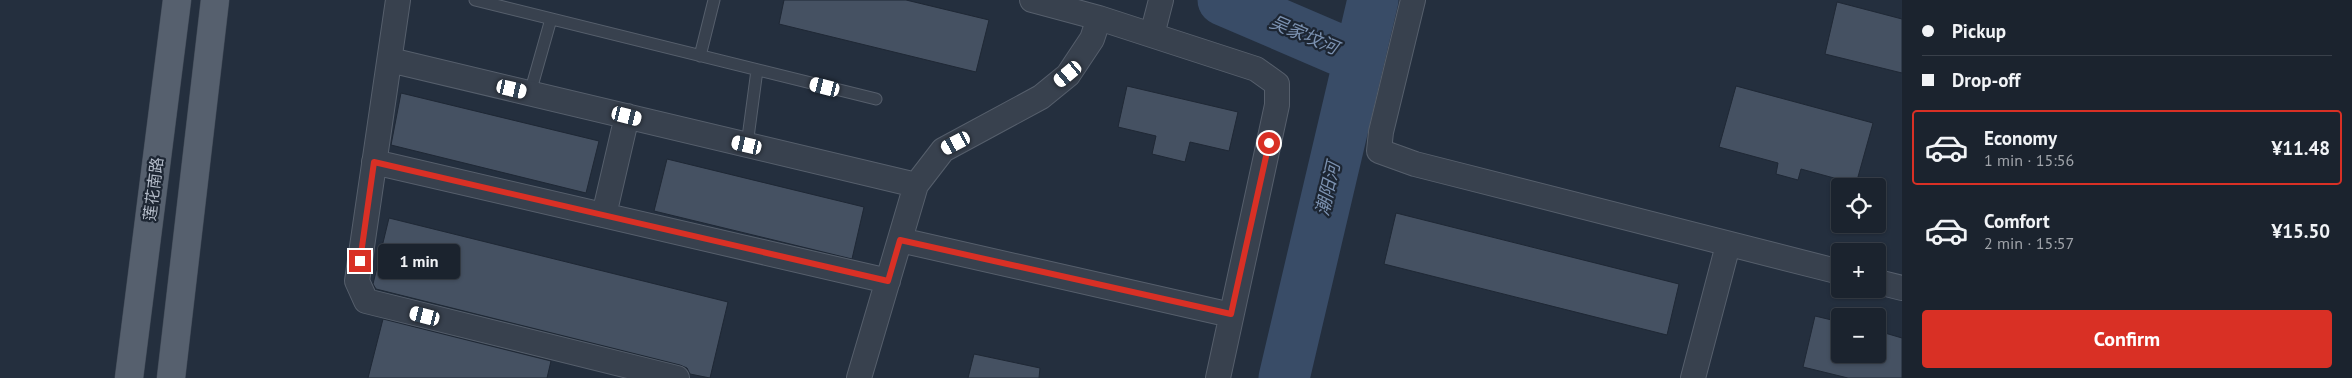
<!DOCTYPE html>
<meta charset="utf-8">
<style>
:root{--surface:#1b232e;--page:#282f3a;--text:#f1f3f6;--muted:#a0a4aa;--line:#39404a;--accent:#d93025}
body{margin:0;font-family:"PT Sans","Noto Sans SC",sans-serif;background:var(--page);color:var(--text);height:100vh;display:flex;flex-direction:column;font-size:19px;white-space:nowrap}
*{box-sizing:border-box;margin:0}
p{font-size:16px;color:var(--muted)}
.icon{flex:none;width:28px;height:28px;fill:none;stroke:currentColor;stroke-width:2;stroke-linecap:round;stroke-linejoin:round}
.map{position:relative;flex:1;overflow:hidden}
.details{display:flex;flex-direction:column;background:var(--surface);width:450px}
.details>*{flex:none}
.hud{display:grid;align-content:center;height:110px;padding:0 20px;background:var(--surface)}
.tools{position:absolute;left:1831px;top:178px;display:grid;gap:10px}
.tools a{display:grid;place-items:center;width:55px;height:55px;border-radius:5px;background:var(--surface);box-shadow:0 1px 4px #0004,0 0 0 1px var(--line);font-size:25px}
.end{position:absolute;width:22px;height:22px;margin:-11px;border:6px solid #d93025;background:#fff;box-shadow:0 0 0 2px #fff}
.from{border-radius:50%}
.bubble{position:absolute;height:35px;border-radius:5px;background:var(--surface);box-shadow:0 1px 4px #0004,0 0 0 1px var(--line);font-size:16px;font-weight:600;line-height:35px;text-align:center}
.car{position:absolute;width:15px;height:30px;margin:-15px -8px;border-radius:6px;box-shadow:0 0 4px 1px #0007;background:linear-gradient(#fff 24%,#345 0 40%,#fff 0 76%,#345 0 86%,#fff 0)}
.hud b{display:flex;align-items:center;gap:18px;height:48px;font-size:19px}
.hud b+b{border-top:1px solid var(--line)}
.hud i{width:12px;height:12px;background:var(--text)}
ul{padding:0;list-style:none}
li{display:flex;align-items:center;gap:15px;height:75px;margin:0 10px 8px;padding:0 10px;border:2px solid transparent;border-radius:5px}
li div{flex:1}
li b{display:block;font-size:19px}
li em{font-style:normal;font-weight:600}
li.on{border-color:var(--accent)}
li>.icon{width:45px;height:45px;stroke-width:1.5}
.primary-button{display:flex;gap:10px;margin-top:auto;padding:10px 20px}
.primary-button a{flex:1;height:58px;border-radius:5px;background:var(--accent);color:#fff;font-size:20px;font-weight:600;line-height:58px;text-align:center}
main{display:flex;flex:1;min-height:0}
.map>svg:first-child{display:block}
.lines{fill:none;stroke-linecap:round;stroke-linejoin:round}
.river{stroke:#394c67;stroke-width:51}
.building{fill:#455162;stroke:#1f2835}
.lane-casing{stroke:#565f6c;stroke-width:13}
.street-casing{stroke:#565f6c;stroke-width:26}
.primary-casing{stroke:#414a57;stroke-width:29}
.lane{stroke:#38414e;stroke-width:11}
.street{stroke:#38414e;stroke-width:24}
.primary{stroke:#56606e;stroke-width:28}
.route{stroke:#d93025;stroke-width:6}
.labels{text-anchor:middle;stroke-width:4.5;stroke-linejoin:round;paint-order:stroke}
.street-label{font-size:16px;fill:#b4bcc9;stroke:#1d2633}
.water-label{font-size:18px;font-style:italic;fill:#7c92b1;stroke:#1d2633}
</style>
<main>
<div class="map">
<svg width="1902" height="378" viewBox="0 0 1902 378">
<rect width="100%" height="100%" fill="#242f3e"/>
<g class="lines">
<path class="river" d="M 1223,0 L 1358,58
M 1284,378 L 1373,0"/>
</g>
<path class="building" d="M 784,0 L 906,0 L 989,20 L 976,72 L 779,24 Z
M 1837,2 L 1902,19 L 1902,73 L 1825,54 Z
M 1127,86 L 1238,112 L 1229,151 L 1190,142 L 1185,162 L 1152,154 L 1156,136 L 1118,127 Z
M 1736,86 L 1873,123 L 1856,184 L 1801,169 L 1798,180 L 1776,174 L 1778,163 L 1719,147 Z
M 401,93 L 599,141 L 586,193 L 391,145 Z
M 667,159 L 864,207 L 852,259 L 654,211 Z
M 1396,213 L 1679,284 L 1667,335 L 1384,264 Z
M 389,218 L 728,302 L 710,378 L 690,374 L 687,368 L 680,365 L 376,289 L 373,284 Z
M 1815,316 L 1840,322 L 1840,354 L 1878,354 L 1878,331 L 1902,338 L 1902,378 L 1848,378 L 1803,367 Z
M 383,319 L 551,361 L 547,378 L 368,378 Z
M 974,354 L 1040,368 L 1039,378 L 968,378 Z"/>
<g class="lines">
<defs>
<path id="lane" d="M 475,0 L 876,99
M 700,56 L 714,0
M 530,93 L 551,19
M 747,145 L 757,70"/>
<path id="street" d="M 398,0 L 357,281 L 366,301 L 677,378
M 1032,0 L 1099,18 L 1256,69 L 1277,84 L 1277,105 L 1218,378
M 1413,0 L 1381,132 L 1379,151 L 1415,164 L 1840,272
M 1152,35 L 1161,0
M 390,60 L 916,185
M 374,162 L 888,281
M 604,215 L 627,116
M 900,240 L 1231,315
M 1878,282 L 1902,288
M 859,378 L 916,185 L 943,150 L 1041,97 L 1068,75 L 1092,39 L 1099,18
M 1693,378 L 1728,245"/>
<path id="primary" d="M 129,378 L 177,0
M 171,378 L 215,0"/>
</defs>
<use href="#lane" class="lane-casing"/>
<use href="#street" class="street-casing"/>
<use href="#primary" class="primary-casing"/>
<use href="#lane" class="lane"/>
<use href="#street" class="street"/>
<use href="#primary" class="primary"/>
</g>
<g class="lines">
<path class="route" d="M 360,261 L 374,162 L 888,281 L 900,240 L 1231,314 L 1269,143"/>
</g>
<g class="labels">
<g class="street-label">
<text transform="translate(153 189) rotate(-83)" y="6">莲花南路</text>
</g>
<g class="water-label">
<text transform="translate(1304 35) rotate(23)" y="6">吴家坟河</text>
<text transform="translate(1328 189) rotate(-77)" y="6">潮阳河</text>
</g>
</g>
</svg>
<div class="tools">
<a><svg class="icon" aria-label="locate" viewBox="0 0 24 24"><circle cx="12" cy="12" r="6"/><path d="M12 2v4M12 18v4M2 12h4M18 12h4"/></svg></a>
<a>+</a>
<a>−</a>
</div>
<i class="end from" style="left:1269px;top:143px"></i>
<i class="end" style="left:360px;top:261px"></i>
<div class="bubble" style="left:378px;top:244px;width:82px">1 min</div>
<i class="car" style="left:1068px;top:74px;rotate:230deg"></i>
<i class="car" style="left:825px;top:87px;rotate:284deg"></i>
<i class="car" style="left:512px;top:89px;rotate:103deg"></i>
<i class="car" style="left:627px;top:116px;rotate:104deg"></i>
<i class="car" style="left:956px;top:143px;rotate:242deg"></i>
<i class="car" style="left:747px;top:145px;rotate:283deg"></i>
<i class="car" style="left:425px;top:316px;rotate:284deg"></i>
</div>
<section class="details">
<div class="hud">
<b><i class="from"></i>Pickup</b>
<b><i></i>Drop-off</b>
</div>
<ul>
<li class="on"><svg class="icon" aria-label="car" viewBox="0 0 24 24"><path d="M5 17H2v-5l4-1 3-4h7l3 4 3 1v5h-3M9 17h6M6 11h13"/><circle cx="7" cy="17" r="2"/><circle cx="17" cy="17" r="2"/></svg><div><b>Economy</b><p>1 min · 15:56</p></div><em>¥11.48</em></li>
<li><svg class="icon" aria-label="car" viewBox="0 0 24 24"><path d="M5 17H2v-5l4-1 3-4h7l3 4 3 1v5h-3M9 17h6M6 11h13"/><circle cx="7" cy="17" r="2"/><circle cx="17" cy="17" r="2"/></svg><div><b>Comfort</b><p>2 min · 15:57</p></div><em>¥15.50</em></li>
</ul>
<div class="primary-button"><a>Confirm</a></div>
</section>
</main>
